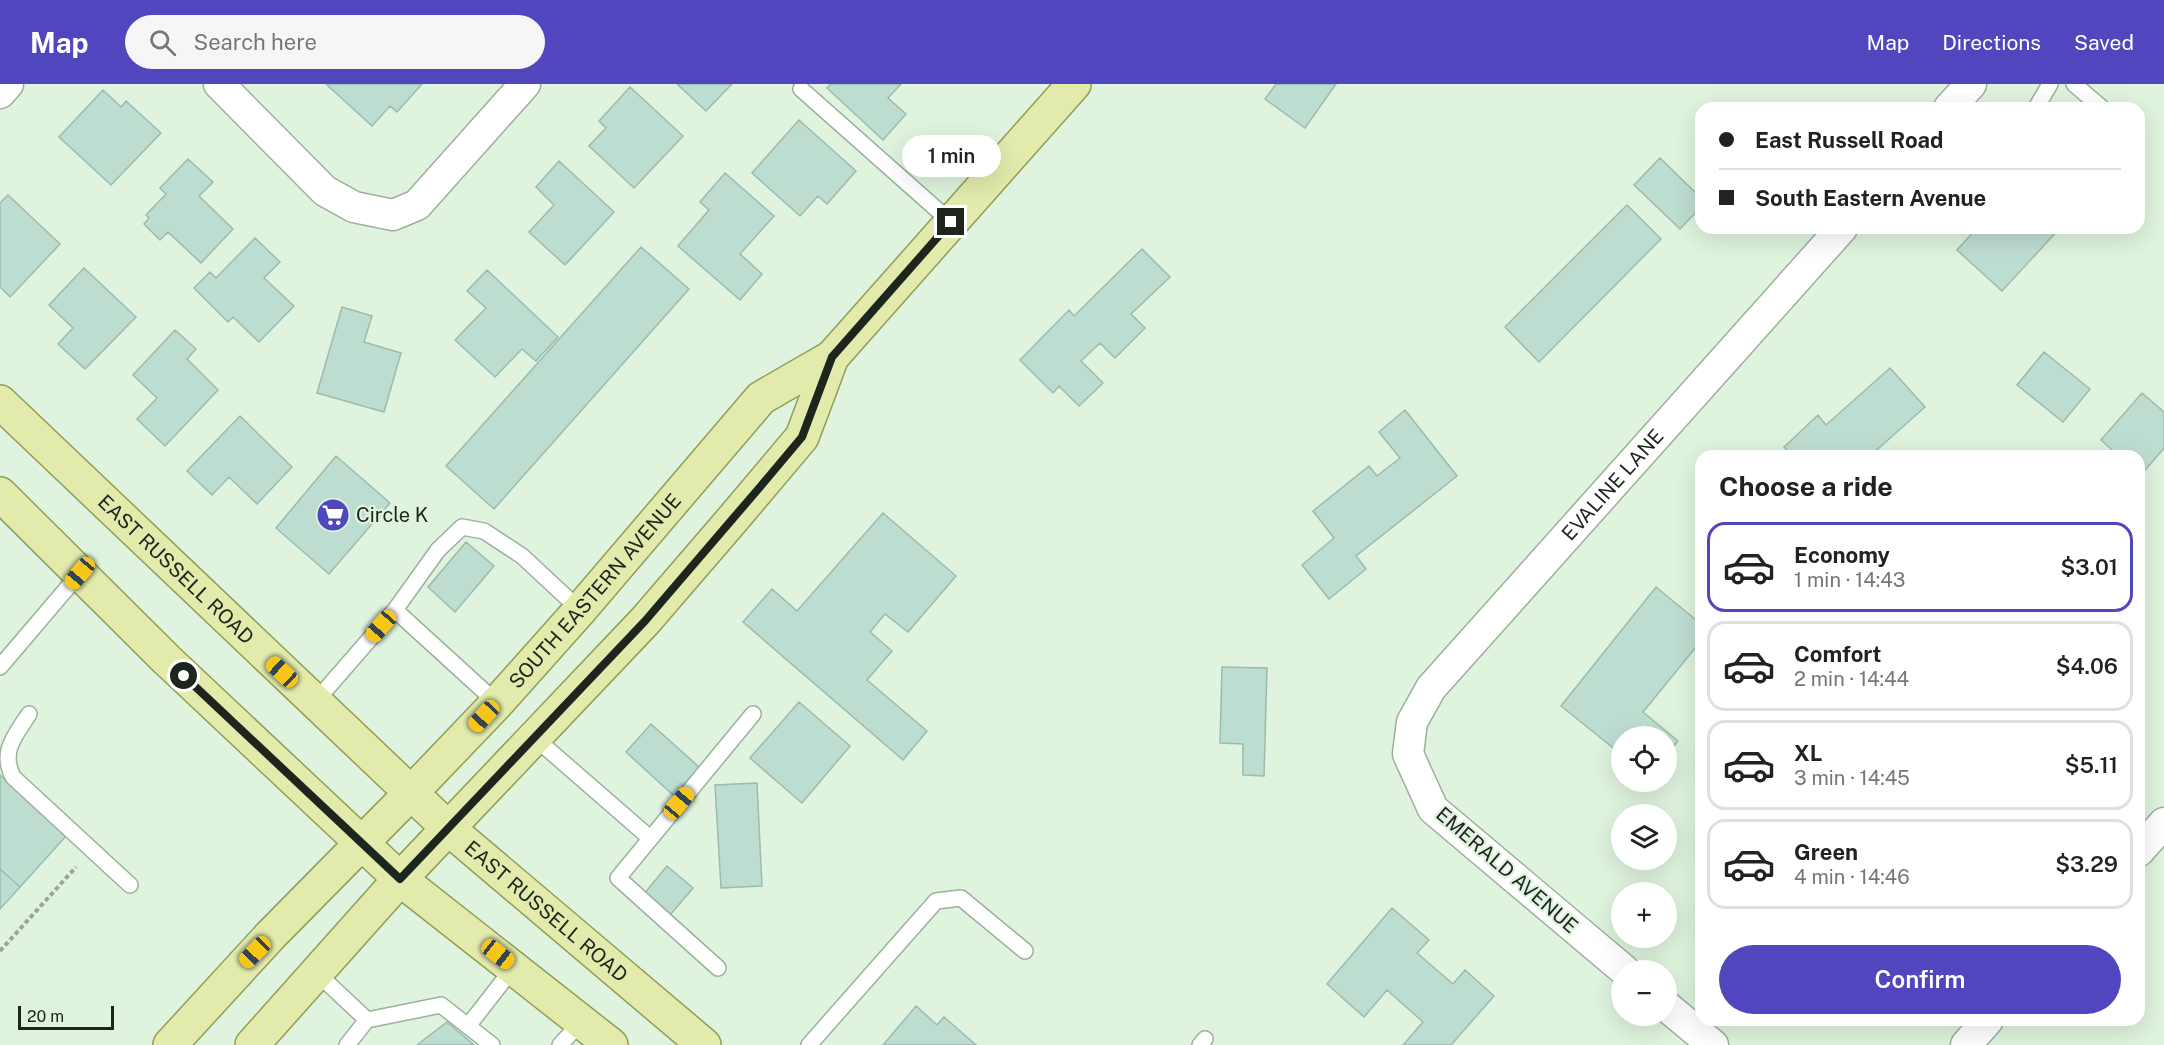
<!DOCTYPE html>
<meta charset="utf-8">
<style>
:root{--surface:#fff;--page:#f6f6f6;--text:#222;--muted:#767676;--line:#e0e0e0;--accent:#5047be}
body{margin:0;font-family:"Public Sans",sans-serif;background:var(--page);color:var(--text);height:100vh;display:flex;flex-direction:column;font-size:22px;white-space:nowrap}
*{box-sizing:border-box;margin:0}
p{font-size:20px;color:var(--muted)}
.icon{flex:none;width:33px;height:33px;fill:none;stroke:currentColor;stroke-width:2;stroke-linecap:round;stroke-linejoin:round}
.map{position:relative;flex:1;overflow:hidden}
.panel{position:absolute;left:1695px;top:366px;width:450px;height:576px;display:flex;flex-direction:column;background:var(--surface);border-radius:18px;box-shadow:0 6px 24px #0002}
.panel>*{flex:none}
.hud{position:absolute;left:1695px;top:18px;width:450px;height:132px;border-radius:18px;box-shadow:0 6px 24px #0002;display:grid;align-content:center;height:132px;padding:0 24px;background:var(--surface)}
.controls{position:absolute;left:1611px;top:642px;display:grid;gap:12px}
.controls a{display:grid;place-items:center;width:66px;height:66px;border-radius:50%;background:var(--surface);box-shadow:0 6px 24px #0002;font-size:30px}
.scale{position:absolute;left:18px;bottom:15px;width:96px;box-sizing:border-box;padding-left:6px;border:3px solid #1e251d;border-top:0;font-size:16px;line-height:21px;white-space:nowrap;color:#1e251d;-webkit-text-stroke:4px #dff3de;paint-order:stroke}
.end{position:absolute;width:27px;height:27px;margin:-14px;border:8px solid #1e251d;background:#fff;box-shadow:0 0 0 3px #fff}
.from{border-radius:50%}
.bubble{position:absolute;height:42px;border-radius:21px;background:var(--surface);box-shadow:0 6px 24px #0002;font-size:20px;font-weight:600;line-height:42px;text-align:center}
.car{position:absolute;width:18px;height:36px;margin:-18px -9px;border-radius:8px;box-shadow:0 0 4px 2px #0007;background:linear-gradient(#f5c518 24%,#345 0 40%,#f5c518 0 76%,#345 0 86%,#f5c518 0)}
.hud b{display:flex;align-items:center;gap:21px;height:57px;font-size:22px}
.hud b+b{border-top:2px solid var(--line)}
.hud i{width:15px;height:15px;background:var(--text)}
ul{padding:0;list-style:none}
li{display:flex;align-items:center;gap:18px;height:90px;margin:0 12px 9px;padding:0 12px;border:3px solid var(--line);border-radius:18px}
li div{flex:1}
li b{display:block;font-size:22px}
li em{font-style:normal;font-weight:600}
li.on{border-color:var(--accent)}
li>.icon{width:54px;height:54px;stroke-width:1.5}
h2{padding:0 24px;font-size:27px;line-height:72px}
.action{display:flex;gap:12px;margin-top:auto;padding:12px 24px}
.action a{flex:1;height:69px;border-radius:36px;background:var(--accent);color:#fff;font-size:24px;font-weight:600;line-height:69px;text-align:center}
header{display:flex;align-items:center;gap:36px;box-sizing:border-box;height:84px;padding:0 30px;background:var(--accent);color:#fff}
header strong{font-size:28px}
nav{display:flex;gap:33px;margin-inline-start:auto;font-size:21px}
.search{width:420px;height:54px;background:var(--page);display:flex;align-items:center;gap:15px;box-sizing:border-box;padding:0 21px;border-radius:33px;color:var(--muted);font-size:22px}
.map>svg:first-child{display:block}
.building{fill:#beddd1;stroke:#9cbaaf;stroke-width:1.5}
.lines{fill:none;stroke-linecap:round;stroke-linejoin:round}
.lane-casing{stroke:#9db09c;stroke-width:18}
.street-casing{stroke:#9db09c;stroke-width:33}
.primary-casing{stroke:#919d56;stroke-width:36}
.path{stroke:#98a797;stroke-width:4;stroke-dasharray:4.5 3;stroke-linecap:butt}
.lane{stroke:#fff;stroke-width:15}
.street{stroke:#fff;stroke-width:30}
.primary{stroke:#e2ebac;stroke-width:33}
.route{stroke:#1e251d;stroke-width:8}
.labels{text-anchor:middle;stroke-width:4.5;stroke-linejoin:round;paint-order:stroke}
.street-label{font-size:20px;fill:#1e251d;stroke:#dff3de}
.poi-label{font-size:20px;fill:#1e251d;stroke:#dff3de;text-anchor:start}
</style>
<header>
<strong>Map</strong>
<div class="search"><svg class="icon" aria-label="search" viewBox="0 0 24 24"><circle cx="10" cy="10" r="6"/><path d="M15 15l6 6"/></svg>Search here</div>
<nav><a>Map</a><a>Directions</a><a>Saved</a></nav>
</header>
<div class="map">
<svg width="2164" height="961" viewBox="0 0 2164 961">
<rect width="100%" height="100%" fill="#dff3de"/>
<path class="building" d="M 326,0 L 422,0 L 397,28 L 390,22 L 372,42 Z
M 677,0 L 732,0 L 706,27 Z
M 831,0 L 901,0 L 888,14 L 906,30 L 883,56 L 827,4 Z
M 1276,0 L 1336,0 L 1305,44 L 1265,15 Z
M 630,3 L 683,52 L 634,104 L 589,62 L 606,44 L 599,37 Z
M 103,6 L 121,23 L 126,17 L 161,49 L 111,101 L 59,53 Z
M 799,36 L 856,87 L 827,120 L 818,112 L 800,132 L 752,89 Z
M 1660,74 L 1701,114 L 1701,123 L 1680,145 L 1634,101 Z
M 188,75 L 213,98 L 199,112 L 233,145 L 201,179 L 168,148 L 160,156 L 144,140 L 149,134 L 146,131 L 166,110 L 160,104 Z
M 559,77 L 614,128 L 565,181 L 529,148 L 554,121 L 536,103 Z
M 725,89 L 774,132 L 740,170 L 762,190 L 740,216 L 678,162 L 709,126 L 700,118 Z
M 8,111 L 60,160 L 10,213 L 0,203 L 0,119 Z
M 1627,121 L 1661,155 L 1539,278 L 1505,243 Z
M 1977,144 L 2060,144 L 2002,207 L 1957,166 Z
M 255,154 L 280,178 L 264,194 L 294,222 L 259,258 L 233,233 L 228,238 L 194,204 L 210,188 L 216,194 Z
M 641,163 L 689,205 L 494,425 L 446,382 Z
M 1142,165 L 1170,193 L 1131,230 L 1145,244 L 1115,274 L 1100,259 L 1081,277 L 1103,299 L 1079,322 L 1059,302 L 1053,309 L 1020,276 L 1069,226 L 1074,232 Z
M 84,184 L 136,233 L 85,285 L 58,260 L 73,244 L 49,221 Z
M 487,186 L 558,253 L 536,277 L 522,265 L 495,293 L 455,256 L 486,224 L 467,207 Z
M 342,223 L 372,232 L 364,258 L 401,269 L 384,328 L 317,309 Z
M 175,246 L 196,265 L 187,275 L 218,306 L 165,362 L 137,335 L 157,314 L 133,291 Z
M 2044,268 L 2090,305 L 2063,338 L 2017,301 Z
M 1890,284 L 1925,323 L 1870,372 L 1792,372 L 1784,363 L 1818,331 L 1826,341 Z
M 2142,309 L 2164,328 L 2164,364 L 2141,391 L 2139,372 L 2119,372 L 2101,356 Z
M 1405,326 L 1457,392 L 1356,472 L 1366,485 L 1329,515 L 1302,481 L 1334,454 L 1313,427 L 1369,382 L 1377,392 L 1400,374 L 1379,348 Z
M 240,332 L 292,383 L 257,420 L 229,393 L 212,411 L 187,387 Z
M 336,372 L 390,419 L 329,490 L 276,444 Z
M 883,429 L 956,492 L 908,548 L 885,530 L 870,548 L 892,567 L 867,596 L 927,647 L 903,676 L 743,538 L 772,505 L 797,527 Z
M 466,458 L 494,482 L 455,528 L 428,503 Z
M 1656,503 L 1701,540 L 1701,557 L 1643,628 L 1678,657 L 1666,671 L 1666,652 L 1622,652 L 1622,671 L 1561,622 Z
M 1222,583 L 1267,584 L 1264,692 L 1243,691 L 1243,660 L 1220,659 Z
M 799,618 L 850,662 L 802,719 L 750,674 Z
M 651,640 L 699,683 L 674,712 L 626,668 Z
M 0,691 L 67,751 L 20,803 L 0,785 Z
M 757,699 L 762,802 L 721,804 L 715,701 Z
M 757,699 L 762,802 L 721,804 L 715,701 Z
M 667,782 L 693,804 L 670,831 L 644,810 Z
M 0,785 L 20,803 L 0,825 Z
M 1392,824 L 1429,856 L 1417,869 L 1453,900 L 1465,886 L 1494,912 L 1451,961 L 1403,961 L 1423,938 L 1387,906 L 1364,933 L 1327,900 Z
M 916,922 L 937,941 L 944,933 L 976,961 L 883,961 Z
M 447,938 L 474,961 L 417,961 Z"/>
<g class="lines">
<defs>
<path id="lane" d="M 2074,0 L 2102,24
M 801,5 L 951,138
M 2036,24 L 2050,0
M 395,526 L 438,466 L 462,443 L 484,447 L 522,472 L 580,526
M 0,583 L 80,489
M 315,618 L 395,526 L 497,619
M 29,630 C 15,652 0,667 13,693 L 130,801
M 535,654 L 650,754
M 718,884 L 618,794 L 753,630
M 317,889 L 367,936 L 441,921 L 492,961
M 468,942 L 514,883
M 347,961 L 367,936
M 560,961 L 582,937
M 809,961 L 936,817 L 961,814 L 1025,867
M 1200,961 L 1205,955"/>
<g id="street">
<path d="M 219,0 L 325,107 L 354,123 L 393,131 L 417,121 L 525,0"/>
<path d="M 0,9 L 8,0"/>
<path d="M 1949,24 L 1971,0"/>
<path d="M 2139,767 L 2164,739"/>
<path id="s1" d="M 1624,886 L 1433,725 L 1408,670 L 1412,638 L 1431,604 L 1842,144"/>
<path d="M 1666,922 L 1713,961"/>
<path d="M 1966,961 L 1988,936"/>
</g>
<g id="primary">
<path id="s2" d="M 0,318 L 449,745 L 704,961"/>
<path d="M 0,410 L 167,576 L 400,795 L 611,961"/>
<path id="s3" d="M 170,961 L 270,852 L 410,710 L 497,619 L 580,526 L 761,314 L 832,273"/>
<path d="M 252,961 L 400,795 L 645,537 L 732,436 L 802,353 L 832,273 L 1074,0"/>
</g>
</defs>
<use href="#lane" class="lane-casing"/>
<use href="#street" class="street-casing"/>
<use href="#primary" class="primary-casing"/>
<path class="path" d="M 0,867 L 76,783"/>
<use href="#lane" class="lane"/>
<use href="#street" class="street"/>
<use href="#primary" class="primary"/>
</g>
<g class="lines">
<path class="route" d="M 184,592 L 400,795 L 645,537 L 760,403 L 802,353 L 832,273 L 951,138"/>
</g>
<defs>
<symbol id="supermarket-disc" viewBox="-11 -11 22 22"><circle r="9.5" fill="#5047be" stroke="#dff3de"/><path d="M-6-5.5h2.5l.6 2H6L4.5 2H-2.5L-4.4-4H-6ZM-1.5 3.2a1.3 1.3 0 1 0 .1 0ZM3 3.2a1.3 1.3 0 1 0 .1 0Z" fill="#fff"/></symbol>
</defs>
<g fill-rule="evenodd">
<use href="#supermarket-disc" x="314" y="412" width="38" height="38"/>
</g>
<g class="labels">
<g class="street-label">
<text dy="7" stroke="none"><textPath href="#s1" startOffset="654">EVALINE LANE</textPath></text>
<text dy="7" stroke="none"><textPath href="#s2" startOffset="243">EAST RUSSELL ROAD</textPath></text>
<text dy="7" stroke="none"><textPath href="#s3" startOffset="622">SOUTH EASTERN AVENUE</textPath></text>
<text transform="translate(1507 786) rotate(41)" y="7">EMERALD AVENUE</text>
<text dy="7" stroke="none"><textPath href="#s2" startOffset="747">EAST RUSSELL ROAD</textPath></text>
</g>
<g class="poi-label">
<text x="356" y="438">Circle K</text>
</g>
</g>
</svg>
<div class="controls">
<a><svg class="icon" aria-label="locate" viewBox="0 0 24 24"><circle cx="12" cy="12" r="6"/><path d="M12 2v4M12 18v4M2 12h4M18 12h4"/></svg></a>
<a><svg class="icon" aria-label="layers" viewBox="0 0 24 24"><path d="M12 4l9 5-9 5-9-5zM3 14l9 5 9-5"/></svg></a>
<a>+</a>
<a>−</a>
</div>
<div class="scale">20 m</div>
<i class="end from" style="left:184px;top:592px"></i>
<i class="end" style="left:951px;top:138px"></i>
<div class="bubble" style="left:902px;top:51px;width:99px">1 min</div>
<i class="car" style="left:80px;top:489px;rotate:220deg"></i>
<i class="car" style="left:381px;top:542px;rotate:221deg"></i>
<i class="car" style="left:282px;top:588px;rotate:313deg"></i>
<i class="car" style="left:484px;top:632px;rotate:223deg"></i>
<i class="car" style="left:679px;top:719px;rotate:40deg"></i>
<i class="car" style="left:255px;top:868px;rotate:224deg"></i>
<i class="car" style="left:498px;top:870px;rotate:128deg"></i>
<div class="hud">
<b><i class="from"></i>East Russell Road</b>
<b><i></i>South Eastern Avenue</b>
</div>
<section class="panel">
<h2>Choose a ride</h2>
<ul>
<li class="on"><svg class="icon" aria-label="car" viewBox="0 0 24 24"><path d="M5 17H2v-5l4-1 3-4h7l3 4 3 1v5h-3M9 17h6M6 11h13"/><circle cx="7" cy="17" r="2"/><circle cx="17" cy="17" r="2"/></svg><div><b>Economy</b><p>1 min · 14:43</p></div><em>$3.01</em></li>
<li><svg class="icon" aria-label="car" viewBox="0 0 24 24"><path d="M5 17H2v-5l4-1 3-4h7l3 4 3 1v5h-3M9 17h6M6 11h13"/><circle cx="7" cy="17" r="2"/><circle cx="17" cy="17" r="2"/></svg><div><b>Comfort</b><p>2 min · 14:44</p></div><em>$4.06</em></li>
<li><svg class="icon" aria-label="car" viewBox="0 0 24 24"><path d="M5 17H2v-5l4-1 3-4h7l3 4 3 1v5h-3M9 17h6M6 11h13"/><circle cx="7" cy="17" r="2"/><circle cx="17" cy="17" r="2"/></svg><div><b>XL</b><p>3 min · 14:45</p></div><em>$5.11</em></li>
<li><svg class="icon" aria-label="car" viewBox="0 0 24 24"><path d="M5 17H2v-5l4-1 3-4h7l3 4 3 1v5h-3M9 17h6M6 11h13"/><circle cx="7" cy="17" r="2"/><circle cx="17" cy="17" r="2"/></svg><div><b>Green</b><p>4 min · 14:46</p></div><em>$3.29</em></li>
</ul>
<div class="action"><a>Confirm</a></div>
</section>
</div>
